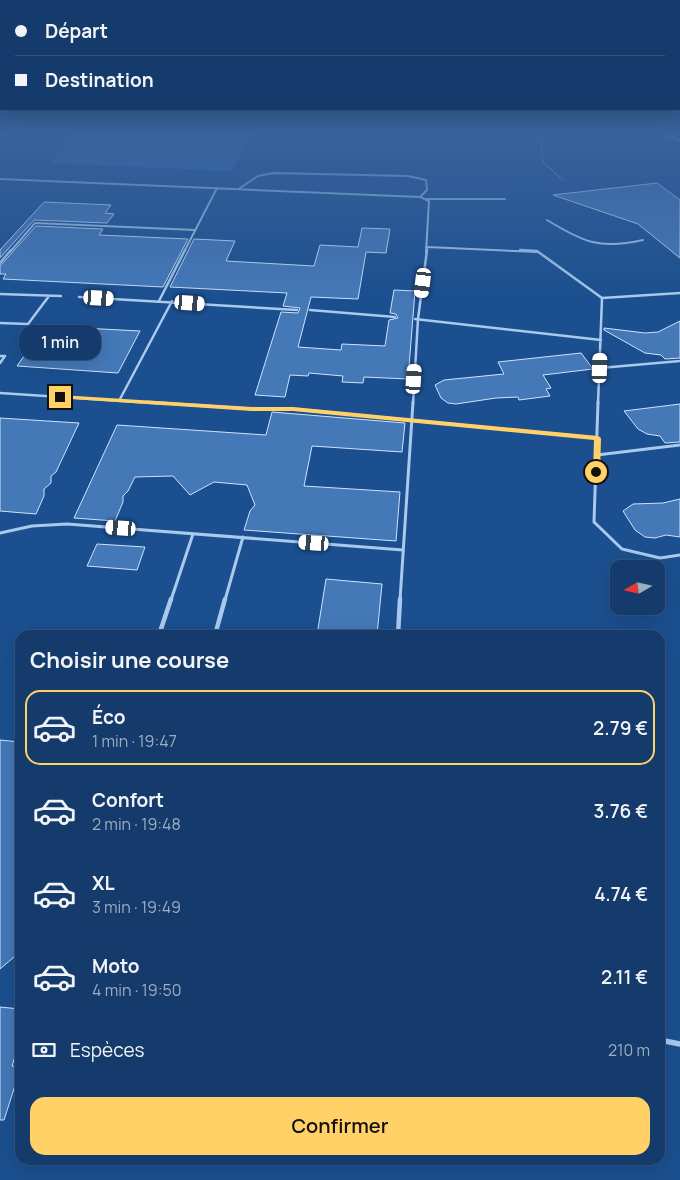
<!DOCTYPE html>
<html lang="fr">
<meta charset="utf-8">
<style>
:root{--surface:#143b6b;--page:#1d4271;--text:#f1f3f6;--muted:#9dadc1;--line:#33557e;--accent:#ffd166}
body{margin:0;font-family:Manrope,sans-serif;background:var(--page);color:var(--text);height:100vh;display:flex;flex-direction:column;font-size:19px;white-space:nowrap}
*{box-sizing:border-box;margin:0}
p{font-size:16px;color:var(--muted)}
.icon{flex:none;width:28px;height:28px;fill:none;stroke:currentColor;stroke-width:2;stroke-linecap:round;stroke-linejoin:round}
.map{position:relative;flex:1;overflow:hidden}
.drawer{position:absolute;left:15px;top:630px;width:650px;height:535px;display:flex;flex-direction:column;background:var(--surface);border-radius:15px;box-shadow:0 5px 20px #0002,0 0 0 1px var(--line)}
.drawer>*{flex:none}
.guide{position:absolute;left:0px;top:0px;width:680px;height:110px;box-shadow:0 5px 20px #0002,0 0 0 1px var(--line);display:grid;align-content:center;height:110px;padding:0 15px;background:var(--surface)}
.needle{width:32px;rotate:261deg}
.fabs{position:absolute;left:610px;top:560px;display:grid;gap:10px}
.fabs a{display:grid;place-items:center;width:55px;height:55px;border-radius:10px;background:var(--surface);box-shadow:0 5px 20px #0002,0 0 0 1px var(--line);font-size:25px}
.end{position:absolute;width:22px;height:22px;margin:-11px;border:6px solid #ffd166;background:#111;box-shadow:0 0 0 2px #111}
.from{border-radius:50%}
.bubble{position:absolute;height:35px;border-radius:15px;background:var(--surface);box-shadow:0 5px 20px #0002,0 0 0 1px var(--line);font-size:16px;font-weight:600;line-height:35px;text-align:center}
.car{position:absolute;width:15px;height:30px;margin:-15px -8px;border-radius:6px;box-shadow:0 0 4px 1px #0007;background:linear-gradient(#fff 24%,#345 0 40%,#fff 0 76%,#345 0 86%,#fff 0)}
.guide b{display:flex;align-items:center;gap:18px;height:48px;font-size:19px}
.guide b+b{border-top:1px solid var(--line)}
.guide i{width:12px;height:12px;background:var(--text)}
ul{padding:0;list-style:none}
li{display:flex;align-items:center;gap:15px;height:75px;margin:0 10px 8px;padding:0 5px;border:2px solid transparent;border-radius:15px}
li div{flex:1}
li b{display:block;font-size:19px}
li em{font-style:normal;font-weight:600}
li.active{border-color:var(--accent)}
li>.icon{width:45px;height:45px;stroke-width:1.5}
h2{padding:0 15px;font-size:22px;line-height:60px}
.pay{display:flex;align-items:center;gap:12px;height:55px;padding:0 15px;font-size:19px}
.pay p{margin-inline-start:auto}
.button{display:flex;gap:10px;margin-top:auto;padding:10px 15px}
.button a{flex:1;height:58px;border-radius:15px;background:var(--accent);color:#111;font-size:20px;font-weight:600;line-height:58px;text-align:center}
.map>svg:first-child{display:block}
.green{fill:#2e69ad}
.building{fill:#4478b7;stroke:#cfe3fa}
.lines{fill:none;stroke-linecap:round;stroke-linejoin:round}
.path{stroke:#a9c9ee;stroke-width:2;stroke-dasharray:1 2;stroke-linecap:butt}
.service-far4{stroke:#a9c9ee;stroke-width:2}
.service-far3{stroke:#a9c9ee;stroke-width:2.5}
.service-far2{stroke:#a9c9ee;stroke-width:3}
.service-far1{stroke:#a9c9ee;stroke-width:4.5}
.service{stroke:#a9c9ee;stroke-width:5.5}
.route{fill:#ffd166}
</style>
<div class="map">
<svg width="680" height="1180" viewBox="0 0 680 1180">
<rect width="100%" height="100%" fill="#1b4f8f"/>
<path class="green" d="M 78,133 L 252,133 L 232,171 L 50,163 Z"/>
<path class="building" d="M 657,183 L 680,200 L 680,258 L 638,224 L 553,195 Z
M 44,202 L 111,205 L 105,213 L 114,214 L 107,223 L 34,220 L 0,258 L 0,250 Z
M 36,226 L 103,229 L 99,235 L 188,239 L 163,287 L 3,279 L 6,274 L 0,274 L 0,266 Z
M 362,228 L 390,229 L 386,253 L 366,252 L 358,299 L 311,297 L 298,347 L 341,350 L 342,344 L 385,346 L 389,320 L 398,318 L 396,314 L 390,313 L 394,290 L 415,291 L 408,379 L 364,377 L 363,383 L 342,382 L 343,376 L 309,373 L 308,376 L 290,375 L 285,397 L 255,395 L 281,312 L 298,313 L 300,308 L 283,306 L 287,293 L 170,287 L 194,239 L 235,241 L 226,261 L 314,266 L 320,245 L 358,247 Z
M 680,321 L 680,358 L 665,359 L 661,355 L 645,353 L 604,330 L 604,328 L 645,333 L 658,332 Z
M 45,326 L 140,331 L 118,373 L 17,366 Z
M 581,353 L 593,369 L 543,375 L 551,388 L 546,389 L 550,396 L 519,400 L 518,397 L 496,398 L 456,404 L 448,403 L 441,398 L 435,385 L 444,380 L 504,374 L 498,362 Z
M 680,404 L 680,442 L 665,443 L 660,436 L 647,434 L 638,429 L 624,411 Z
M 272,412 L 405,423 L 402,452 L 312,446 L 304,486 L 400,492 L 396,541 L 244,530 L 250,511 L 255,505 L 247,485 L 214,482 L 190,495 L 173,476 L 135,477 L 128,491 L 123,496 L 123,502 L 115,521 L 74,518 L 117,425 L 266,435 Z
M 0,418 L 79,423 L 56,472 L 51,476 L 51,483 L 44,489 L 44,496 L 36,514 L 0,511 Z
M 680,499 L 680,537 L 666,535 L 655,538 L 645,537 L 635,530 L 623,511 L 633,504 L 663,503 Z
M 97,544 L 145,547 L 137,570 L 87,566 Z
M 326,579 L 382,584 L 377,635 L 317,635 Z
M 0,740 L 20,742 L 20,952 L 0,969 Z
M 0,1007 L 20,1009 L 20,1041 L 12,1066 L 20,1067 L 20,1070 L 4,1120 L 0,1120 Z"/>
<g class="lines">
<path class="path" d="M 540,133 L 543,162 L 564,181"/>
<path class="service-far4" d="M 664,133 L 680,141
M 0,179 L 420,197 L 429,201 L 426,252
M 240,188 L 258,176 L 273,173 L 408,176 L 426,180 L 427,190 L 420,197
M 427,199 L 505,199
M 547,220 C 583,242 600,250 643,240
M 427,247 L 538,252
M 10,252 L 35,223 L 195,230
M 184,252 L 217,188"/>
<path class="service-far3" d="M 520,250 L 537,251 L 602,298 L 680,293
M 0,263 L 11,250
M 0,294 L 61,296
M 79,297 L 297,310
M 159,301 L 185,250
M 310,310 L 395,317
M 415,319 L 601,340
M 0,323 L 28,324 L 49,296
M 0,356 L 5,356 L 0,363
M 600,368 L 680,361
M 0,393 L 166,404
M 119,401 L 172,301
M 413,404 L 418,319 L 427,250
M 598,404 L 602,298"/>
<path class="service-far2" d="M 147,402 L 252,409 L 293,409 L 598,438
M 598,402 L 594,522 L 622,549 L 660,558 L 680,555
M 597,455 L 680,445
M 0,533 L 32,526 L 67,524 L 403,550
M 171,600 L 193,534
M 225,600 L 243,537
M 400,600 L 413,402"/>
<path class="service-far1" d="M 159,635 L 171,599
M 215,635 L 225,599
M 398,635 L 400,599"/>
<path class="service" d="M 660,1040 L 680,1044"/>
</g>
<linearGradient id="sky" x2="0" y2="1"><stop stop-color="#0f2b4f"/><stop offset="0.44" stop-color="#39639b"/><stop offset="1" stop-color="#39639b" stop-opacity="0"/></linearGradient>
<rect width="680" height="299" fill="url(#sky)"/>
<path class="route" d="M 60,395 L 252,407 L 293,407 L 598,436 L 601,438 L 600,472 L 596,474 L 593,472 L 594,440 L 293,411 L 252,411 L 57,398 Z"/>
</svg>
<div class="fabs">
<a><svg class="needle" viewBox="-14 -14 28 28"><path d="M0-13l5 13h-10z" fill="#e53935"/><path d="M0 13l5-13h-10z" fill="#9dadc1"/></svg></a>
</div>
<i class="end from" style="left:596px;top:472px"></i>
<i class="end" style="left:60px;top:397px"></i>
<div class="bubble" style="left:19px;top:325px;width:82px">1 min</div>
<i class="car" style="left:423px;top:283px;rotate:187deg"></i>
<i class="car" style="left:99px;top:298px;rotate:93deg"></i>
<i class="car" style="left:190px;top:303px;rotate:94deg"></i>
<i class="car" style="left:600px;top:368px;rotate:2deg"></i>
<i class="car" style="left:414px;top:379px;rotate:4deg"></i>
<i class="car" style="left:121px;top:528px;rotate:274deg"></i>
<i class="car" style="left:314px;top:543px;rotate:274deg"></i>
<div class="guide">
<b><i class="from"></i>Départ</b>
<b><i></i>Destination</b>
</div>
<section class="drawer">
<h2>Choisir une course</h2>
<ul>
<li class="active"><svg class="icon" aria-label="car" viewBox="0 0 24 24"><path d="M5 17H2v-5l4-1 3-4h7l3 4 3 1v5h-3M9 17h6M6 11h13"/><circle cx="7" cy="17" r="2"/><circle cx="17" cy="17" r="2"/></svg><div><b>Éco</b><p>1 min · 19:47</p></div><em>2.79 €</em></li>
<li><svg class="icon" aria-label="car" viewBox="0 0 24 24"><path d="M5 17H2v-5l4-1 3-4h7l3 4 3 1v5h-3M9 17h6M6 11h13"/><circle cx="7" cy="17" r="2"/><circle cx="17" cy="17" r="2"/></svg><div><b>Confort</b><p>2 min · 19:48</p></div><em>3.76 €</em></li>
<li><svg class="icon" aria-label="car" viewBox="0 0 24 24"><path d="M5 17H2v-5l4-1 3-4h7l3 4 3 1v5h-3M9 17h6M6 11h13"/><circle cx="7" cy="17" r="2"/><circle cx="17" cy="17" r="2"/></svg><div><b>XL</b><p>3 min · 19:49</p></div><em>4.74 €</em></li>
<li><svg class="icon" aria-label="car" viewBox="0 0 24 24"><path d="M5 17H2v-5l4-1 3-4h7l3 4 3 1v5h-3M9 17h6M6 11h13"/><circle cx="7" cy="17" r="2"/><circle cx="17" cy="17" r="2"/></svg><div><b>Moto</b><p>4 min · 19:50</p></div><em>2.11 €</em></li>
</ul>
<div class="pay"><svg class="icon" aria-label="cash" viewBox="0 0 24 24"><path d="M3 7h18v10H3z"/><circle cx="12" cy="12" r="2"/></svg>Espèces<p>210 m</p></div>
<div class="button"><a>Confirmer</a></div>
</section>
</div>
